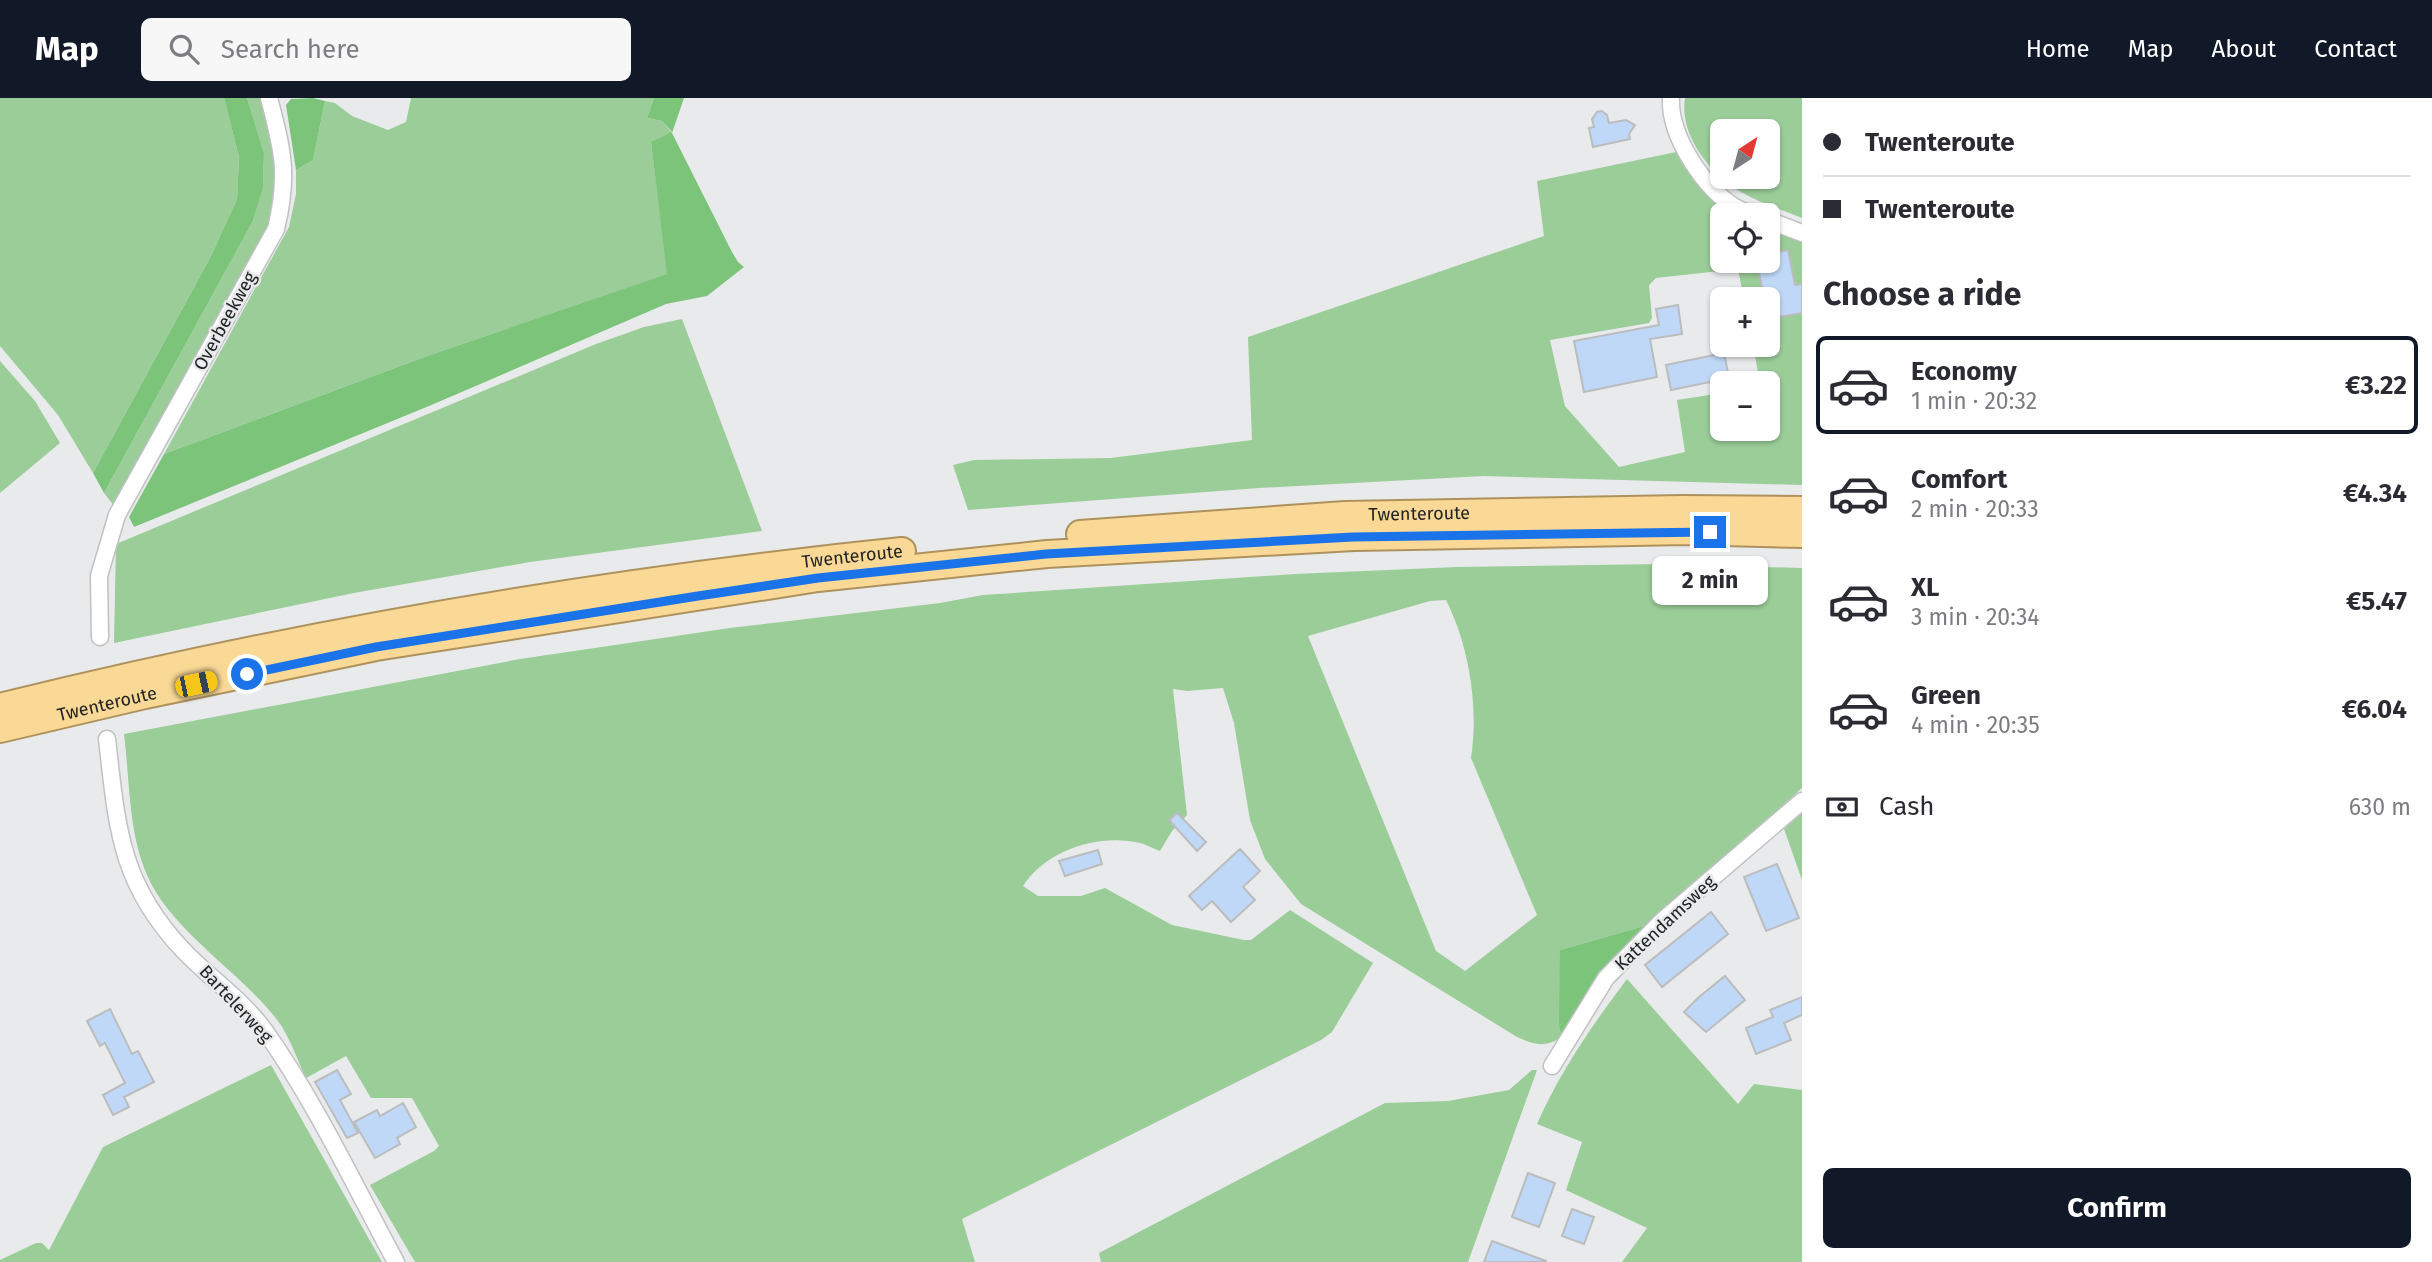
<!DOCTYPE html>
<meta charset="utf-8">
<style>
:root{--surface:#fff;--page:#f7f7f7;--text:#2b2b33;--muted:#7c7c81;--line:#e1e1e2;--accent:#111827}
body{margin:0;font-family:"Fira Sans",sans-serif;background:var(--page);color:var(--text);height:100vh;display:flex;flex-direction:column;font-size:26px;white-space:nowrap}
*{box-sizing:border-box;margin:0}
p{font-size:23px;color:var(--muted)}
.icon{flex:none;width:38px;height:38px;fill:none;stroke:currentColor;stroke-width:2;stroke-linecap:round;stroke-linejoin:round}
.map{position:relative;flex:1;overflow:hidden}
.panel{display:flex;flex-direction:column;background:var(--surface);width:630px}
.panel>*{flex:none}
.banner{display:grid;align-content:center;height:154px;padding:0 21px;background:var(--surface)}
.needle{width:46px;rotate:36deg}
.fabs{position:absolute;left:1710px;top:21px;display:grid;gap:14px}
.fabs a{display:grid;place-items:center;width:70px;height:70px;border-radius:10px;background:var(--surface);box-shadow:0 2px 5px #0004;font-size:35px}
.end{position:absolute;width:32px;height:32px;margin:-16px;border:9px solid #1a73e8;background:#fff;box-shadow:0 0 0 4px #fff}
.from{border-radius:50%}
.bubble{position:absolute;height:49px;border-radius:10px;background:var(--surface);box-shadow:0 2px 5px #0004;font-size:23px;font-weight:700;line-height:49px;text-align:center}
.car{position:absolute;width:21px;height:42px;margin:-21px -10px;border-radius:9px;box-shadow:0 0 5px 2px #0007;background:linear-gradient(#f5c518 24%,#345 0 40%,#f5c518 0 76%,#345 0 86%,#f5c518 0)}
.banner b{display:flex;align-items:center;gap:24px;height:66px;font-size:26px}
.banner b+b{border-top:2px solid var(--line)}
.banner i{width:18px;height:18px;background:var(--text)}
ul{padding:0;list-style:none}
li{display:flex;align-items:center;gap:21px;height:98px;margin:0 14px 10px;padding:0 7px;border:4px solid transparent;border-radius:10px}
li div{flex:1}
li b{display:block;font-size:26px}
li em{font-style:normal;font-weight:700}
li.on{border-color:var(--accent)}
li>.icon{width:63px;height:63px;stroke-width:1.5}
h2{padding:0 21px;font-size:32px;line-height:84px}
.pay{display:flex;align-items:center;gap:18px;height:77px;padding:0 21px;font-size:26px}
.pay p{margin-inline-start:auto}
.button{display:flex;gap:14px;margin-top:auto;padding:14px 21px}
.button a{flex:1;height:80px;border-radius:10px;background:var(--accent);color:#fff;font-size:28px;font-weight:700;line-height:80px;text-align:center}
header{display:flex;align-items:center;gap:42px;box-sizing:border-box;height:98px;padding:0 35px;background:var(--accent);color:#fff}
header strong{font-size:33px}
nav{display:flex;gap:38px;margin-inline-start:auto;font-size:24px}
.search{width:490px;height:63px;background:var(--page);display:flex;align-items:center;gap:18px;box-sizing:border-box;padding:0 24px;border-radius:10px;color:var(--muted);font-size:26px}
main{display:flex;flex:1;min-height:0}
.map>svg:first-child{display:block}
.green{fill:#9bcd99;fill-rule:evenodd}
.forest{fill:#7dc47b}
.building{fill:#c0d8f7;stroke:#babcbe;stroke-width:2}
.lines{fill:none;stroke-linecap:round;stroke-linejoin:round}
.minor-casing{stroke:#bfc1c3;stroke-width:19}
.trunk-casing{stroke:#ae925d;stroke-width:30}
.minor{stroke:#fff;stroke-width:16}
.trunk{stroke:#fad896;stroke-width:26}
.route{stroke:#1a73e8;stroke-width:9}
.labels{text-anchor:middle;stroke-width:5;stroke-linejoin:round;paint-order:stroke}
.street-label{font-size:18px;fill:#232424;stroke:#e9eaec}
</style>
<header>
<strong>Map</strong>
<div class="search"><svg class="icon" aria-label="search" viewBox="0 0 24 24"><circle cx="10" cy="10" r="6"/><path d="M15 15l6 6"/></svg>Search here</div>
<nav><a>Home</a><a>Map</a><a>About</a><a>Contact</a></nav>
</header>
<main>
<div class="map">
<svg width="1802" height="1164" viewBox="0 0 1802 1164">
<rect width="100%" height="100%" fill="#e9eaec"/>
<path class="green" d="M 0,0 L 224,0 L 239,59 L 237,101 L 211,158 L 93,375 L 58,317 L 0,248 Z
M 247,0 L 265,0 L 273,26 L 278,114 L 115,409 L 104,395 L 253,123 L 263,90 L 264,55 Z
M 411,0 L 654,0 L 647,20 L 662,23 L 672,35 L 651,45 L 668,176 L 427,258 L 164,356 L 289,129 L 296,96 L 296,72 L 313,62 L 325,3 L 335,5 L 352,18 L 388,32 L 406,24 Z
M 1685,0 L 1802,0 L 1802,120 C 1782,112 1760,105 1741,94 C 1710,76 1679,37 1685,0 ZM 1722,33 L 1768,33 L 1768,79 L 1722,79 Z
M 1681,53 L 1741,117 L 1722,117 L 1722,163 L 1768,163 L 1768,127 L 1802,139 L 1802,387 L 1484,378 L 1259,390 L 968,412 L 953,367 L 974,362 L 1111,360 L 1252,342 L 1248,239 L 1544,138 L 1537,83 ZM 1738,171 L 1744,201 L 1768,201 L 1768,247 L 1753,247 L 1760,285 L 1768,285 L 1768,331 L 1722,331 L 1722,295 L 1677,302 L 1685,354 L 1619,369 L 1565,308 L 1550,242 L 1649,225 L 1652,220 L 1649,187 L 1656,180 Z
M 682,221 L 762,433 L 530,464 L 354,495 L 114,545 L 116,446 L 596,246 L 644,229 Z
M 0,263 L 35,303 L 60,345 L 0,395 Z
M 1661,466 L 1802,470 L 1802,690 L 1651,826 L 1560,852 L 1562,939 C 1544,950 1535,947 1517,939 L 1301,806 L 1265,761 L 1250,722 L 1234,625 L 1223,590 L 1187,593 L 1173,591 L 1187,717 L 1172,733 L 1160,753 C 1153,751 1146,746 1140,745 C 1099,735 1046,752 1023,788 L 1038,798 L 1081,798 L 1105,790 L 1172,827 L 1244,842 L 1251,842 L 1290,812 L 1373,865 L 1332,934 L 1321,942 L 962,1121 L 975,1164 L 415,1164 L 370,1087 L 434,1053 L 439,1048 L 412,1000 L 371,1000 L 346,958 L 306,980 C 297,962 290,939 278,923 C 242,875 170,832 147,777 C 128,733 130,683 124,636 L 520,561 L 730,530 L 940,505 L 983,497 L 1295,476 L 1457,469 ZM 1446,502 C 1469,548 1479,608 1471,660 L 1537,817 L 1465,873 L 1436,853 L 1308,538 L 1430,503 Z
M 1802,715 L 1802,782 L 1784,731 Z
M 1627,881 L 1738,1006 L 1754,986 L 1802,992 L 1802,1164 L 1622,1164 L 1647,1130 L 1566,1092 L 1582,1044 L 1537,1026 C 1561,972 1591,929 1627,881 Z
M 271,967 L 382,1164 L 0,1164 L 0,1162 L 36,1145 L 42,1145 L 49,1152 L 103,1049 Z
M 1532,972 L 1537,972 L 1468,1164 L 1101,1164 L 1099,1155 L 1385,1005 L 1448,1003 L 1509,992 Z"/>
<path class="forest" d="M 224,0 L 247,0 L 264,55 L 263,90 L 253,123 L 104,395 L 93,375 L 211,158 L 237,101 L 239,59 Z
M 313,0 L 325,3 L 313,62 L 296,72 L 286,7 L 291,1 Z
M 654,0 L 684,0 L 672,35 L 732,154 L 738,164 L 744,169 L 707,198 L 666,206 L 429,308 L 134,429 L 129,419 L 164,356 L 427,258 L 667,176 L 651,44 L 672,34 L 662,23 L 647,20 Z
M 1651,826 L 1562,939 L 1559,925 L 1560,852 Z"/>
<path class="building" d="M 1602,13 L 1607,17 L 1609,25 L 1626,22 L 1635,27 L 1629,36 L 1630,41 L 1593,49 L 1589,30 L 1594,29 L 1592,21 L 1597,14 Z
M 1788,152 L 1795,187 L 1802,186 L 1802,215 L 1768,221 L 1768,201 L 1764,201 L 1758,168 L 1761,167 L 1760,163 L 1768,163 L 1768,156 Z
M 1678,207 L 1682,236 L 1650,241 L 1657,279 L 1584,294 L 1574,243 L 1659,227 L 1656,211 Z
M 1724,255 L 1729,280 L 1671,292 L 1666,267 Z
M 1177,715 L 1206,744 L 1197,753 L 1169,722 Z
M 1240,751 L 1260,773 L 1243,789 L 1255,802 L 1231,824 L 1212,803 L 1202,812 L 1189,798 Z
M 1098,752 L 1102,766 L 1065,778 L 1059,763 Z
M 1777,766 L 1799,820 L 1766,833 L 1744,779 Z
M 1711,814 L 1728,836 L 1662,889 L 1645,867 Z
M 1725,878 L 1745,902 L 1706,934 L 1684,914 L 1699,899 Z
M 1802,899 L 1802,917 L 1784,925 L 1791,942 L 1756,956 L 1746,930 L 1773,919 L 1770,912 Z
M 110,911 L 132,956 L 138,953 L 154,984 L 124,999 L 129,1009 L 113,1017 L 103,997 L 125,985 L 105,945 L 100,948 L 87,923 Z
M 337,972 L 351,996 L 340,1002 L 358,1035 L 347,1040 L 315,984 Z
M 403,1005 L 416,1029 L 397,1040 L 400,1046 L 375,1060 L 354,1024 L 377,1012 L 380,1018 Z
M 1528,1075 L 1555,1085 L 1539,1129 L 1512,1119 Z
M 1572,1111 L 1594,1119 L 1584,1146 L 1562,1138 Z
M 1492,1143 L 1546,1163 L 1546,1164 L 1484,1164 Z"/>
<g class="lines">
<defs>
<path id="minor" d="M 1671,0 C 1669,38 1704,90 1735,109 C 1741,113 1749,115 1756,117
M 1768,122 L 1802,135
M 100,539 L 99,478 L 117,417 L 276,131 C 289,77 283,53 269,0
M 107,641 C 117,727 119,784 182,851 C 208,879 242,901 265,933 C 316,1005 354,1087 396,1164
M 1552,968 L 1606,880 L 1662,823 L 1802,703"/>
<g id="trunk">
<path id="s1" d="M 1080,436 L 1345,417 L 1683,411 L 1802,412"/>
<path id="s2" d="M 0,609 C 296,536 599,484 902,453"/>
<path id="s3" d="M 0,631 L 145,597 L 376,549 L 818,480 L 1047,456 L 1354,439 L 1687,433 L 1802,436"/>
</g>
</defs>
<use href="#minor" class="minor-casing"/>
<use href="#trunk" class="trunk-casing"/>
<use href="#minor" class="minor"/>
<use href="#trunk" class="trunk"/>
</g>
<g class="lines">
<path class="route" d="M 247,576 L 376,549 L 698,498 L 818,480 L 1046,456 L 1353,439 L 1710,434"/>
</g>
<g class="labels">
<g class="street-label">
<text transform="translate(225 223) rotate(-61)" y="6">Overbeekweg</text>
<text dy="6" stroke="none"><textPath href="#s1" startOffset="340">Twenteroute</textPath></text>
<text dy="6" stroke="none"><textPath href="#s2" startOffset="866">Twenteroute</textPath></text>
<text dy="6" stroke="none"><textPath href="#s3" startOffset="110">Twenteroute</textPath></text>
<text transform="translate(1665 825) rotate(-43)" y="6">Kattendamsweg</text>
<text transform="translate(236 906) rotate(47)" y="6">Bartelerweg</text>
</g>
</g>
</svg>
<div class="fabs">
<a><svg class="needle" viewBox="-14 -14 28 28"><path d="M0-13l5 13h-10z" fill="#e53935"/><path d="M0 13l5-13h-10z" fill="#7c7c81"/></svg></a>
<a><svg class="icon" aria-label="locate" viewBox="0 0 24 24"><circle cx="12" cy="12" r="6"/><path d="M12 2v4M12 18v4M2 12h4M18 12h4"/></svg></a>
<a>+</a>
<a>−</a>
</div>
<i class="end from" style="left:247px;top:576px"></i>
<i class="end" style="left:1710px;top:434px"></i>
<div class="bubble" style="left:1652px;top:458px;width:116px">2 min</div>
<i class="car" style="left:196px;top:586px;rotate:78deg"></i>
</div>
<section class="panel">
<div class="banner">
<b><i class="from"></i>Twenteroute</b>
<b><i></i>Twenteroute</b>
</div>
<h2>Choose a ride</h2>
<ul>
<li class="on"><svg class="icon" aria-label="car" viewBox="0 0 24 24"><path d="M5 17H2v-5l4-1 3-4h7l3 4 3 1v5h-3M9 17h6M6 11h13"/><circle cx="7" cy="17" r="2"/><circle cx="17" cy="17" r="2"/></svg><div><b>Economy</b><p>1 min · 20:32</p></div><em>€3.22</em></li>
<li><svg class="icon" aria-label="car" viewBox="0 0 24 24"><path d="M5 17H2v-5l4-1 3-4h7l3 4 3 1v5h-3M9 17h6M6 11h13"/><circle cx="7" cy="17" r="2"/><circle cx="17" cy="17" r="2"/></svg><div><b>Comfort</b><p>2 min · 20:33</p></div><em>€4.34</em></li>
<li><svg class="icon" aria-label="car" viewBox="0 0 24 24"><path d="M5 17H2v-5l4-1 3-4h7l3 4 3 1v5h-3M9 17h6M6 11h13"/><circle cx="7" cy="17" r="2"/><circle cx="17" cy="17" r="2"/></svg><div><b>XL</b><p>3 min · 20:34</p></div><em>€5.47</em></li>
<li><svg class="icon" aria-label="car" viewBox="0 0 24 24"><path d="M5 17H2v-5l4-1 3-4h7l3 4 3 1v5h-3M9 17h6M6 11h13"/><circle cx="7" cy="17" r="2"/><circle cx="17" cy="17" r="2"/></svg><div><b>Green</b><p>4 min · 20:35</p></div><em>€6.04</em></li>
</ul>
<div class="pay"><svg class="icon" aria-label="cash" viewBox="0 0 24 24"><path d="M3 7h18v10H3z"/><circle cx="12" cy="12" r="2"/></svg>Cash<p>630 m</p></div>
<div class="button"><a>Confirm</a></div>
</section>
</main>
